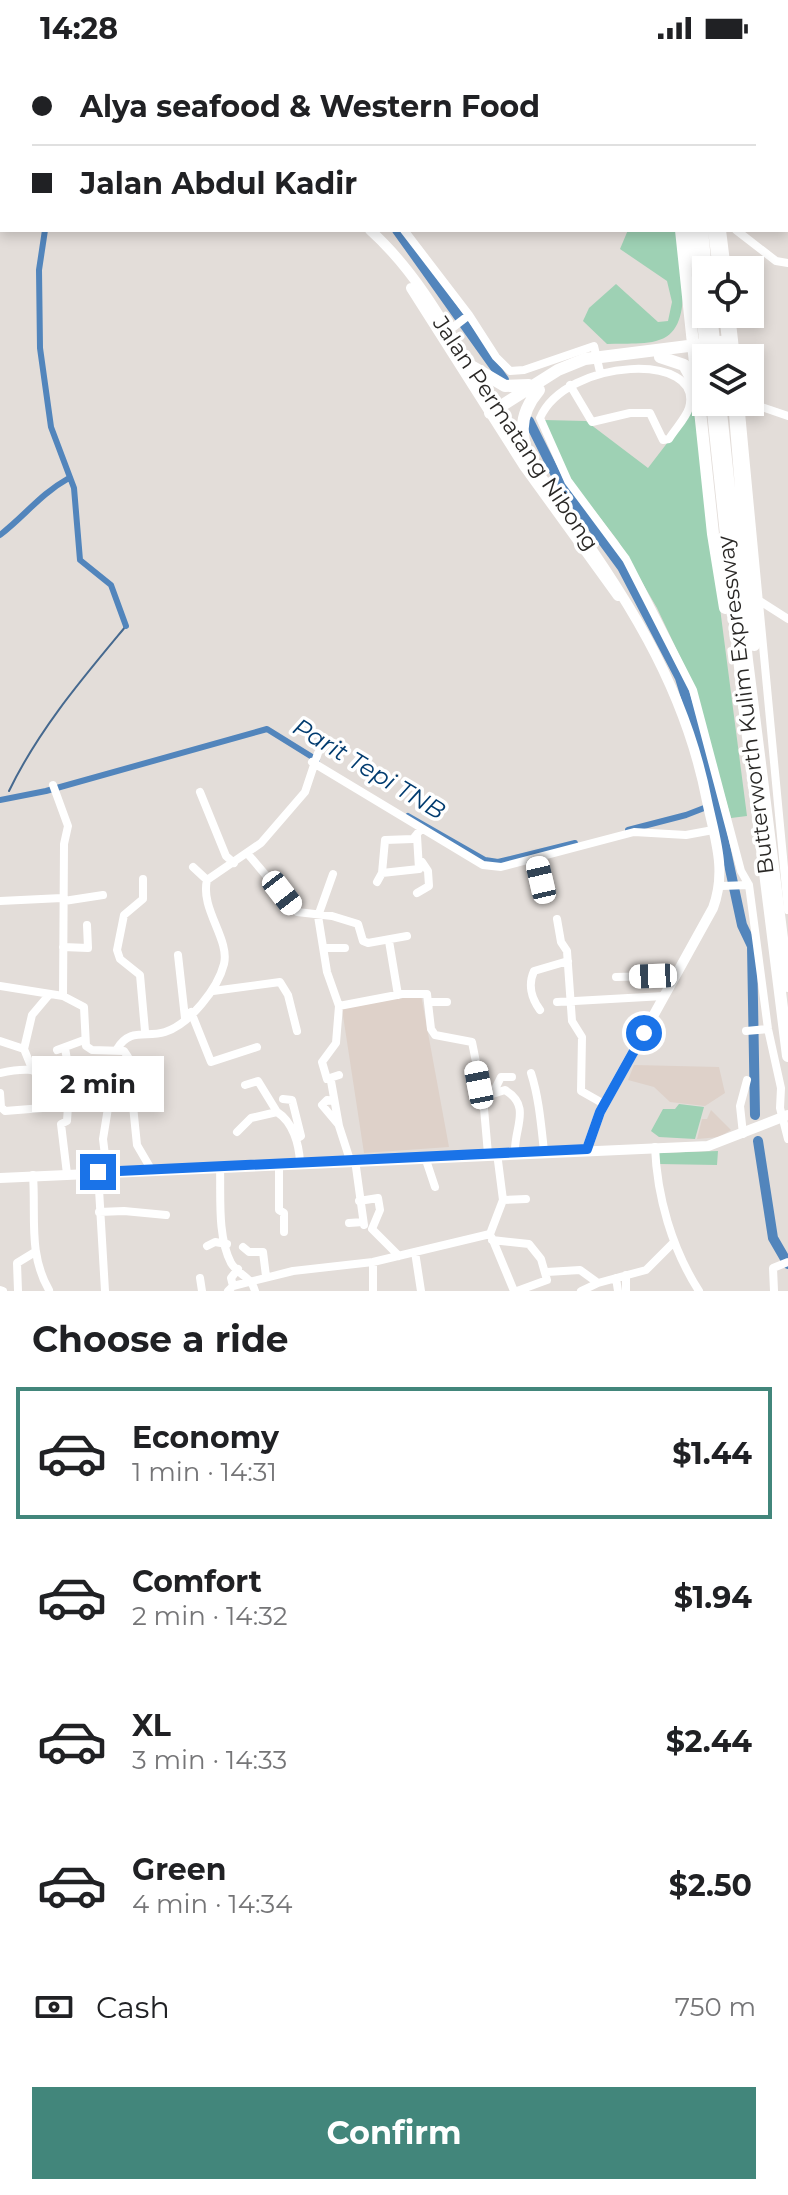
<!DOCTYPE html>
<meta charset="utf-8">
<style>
:root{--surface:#fff;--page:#f6f6f6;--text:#202124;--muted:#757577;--line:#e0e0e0;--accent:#42867b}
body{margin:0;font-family:Montserrat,sans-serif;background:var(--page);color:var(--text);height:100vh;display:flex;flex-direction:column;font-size:30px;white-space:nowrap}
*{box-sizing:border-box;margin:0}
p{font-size:26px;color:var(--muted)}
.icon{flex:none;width:44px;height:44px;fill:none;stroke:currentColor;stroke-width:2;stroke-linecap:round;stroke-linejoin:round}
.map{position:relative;height:1235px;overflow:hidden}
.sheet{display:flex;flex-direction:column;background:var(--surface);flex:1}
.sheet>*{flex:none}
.guide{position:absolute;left:0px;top:0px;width:788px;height:176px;box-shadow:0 4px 12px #0003;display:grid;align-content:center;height:176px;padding:0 32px;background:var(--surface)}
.buttons{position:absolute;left:692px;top:200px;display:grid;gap:16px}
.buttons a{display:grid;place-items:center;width:72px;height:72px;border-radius:0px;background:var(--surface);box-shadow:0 4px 12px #0003;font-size:40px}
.end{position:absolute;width:36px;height:36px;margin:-18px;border:10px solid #1a73e8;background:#fff;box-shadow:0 0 0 4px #fff}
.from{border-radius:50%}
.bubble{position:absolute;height:56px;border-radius:0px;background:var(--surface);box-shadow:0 4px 12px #0003;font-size:26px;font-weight:700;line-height:56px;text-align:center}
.car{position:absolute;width:24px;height:48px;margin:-24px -12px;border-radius:10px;box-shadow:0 0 6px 2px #0007;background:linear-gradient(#fff 24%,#345 0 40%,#fff 0 76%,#345 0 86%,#fff 0)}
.guide b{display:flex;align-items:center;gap:28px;height:76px;font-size:30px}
.guide b+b{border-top:2px solid var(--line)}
.guide i{width:20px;height:20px;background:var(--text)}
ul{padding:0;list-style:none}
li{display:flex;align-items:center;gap:24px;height:132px;margin:0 16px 12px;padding:0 16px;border:4px solid transparent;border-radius:0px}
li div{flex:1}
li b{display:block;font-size:30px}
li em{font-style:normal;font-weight:700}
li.selected{border-color:var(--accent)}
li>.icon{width:72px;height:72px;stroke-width:1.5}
h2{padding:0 32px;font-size:36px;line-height:96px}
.pay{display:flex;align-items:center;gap:20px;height:88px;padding:0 32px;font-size:30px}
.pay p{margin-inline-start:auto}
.cta{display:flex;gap:16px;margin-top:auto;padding:16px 32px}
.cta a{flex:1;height:92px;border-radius:0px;background:var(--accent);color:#fff;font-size:32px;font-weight:700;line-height:92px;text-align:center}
.status{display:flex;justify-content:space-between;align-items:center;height:56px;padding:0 40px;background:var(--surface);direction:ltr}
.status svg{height:22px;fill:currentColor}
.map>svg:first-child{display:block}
.built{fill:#ded1c9}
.green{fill:#9ed1b4}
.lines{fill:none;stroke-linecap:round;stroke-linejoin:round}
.stream{stroke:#46698f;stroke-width:2}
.canal{stroke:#5285bc;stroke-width:6}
.river{stroke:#5285bc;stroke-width:10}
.minor{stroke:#fff;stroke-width:8}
.major{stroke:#fff;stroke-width:10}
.highway{stroke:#fff;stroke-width:12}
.route{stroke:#1a73e8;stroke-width:10}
.labels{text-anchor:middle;stroke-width:7;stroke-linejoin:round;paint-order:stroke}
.street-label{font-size:22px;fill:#2a2826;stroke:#fff}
.water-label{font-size:24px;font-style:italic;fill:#003b6f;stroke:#fff}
</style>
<div class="status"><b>14:28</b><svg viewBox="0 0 49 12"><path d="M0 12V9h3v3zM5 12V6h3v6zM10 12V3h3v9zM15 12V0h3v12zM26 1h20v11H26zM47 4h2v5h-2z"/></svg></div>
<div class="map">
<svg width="788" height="1235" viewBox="0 0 788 1235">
<rect width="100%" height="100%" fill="#e3ddd9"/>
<path class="built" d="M 421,939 L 449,1091 L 364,1097 L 342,953 L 362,946 Z
M 634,1009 L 719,1011 L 725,1037 L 705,1050 L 670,1046 L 654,1031 L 628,1024 Z
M 711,1054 L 731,1074 L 719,1081 L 697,1083 L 702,1063 L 707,1063 Z"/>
<path class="green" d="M 628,174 L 676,174 C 679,204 698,276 656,285 C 641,289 623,287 607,288 L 583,265 L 589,252 L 616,228 L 658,266 L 668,265 L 672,246 L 667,225 L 620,193 Z
M 694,352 L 747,760 L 731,762 L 691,624 L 657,552 L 618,485 L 570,423 L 544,364 L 586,365 L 648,412 Z
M 679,1048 L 704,1051 L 695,1083 L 659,1081 L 651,1075 L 663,1053 L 675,1053 Z
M 718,1095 L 717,1109 L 659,1108 L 659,1097 Z"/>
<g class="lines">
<path class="stream" d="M 9,735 C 39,673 82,623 126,570"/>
<path class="canal" d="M 391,2 L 395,0
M 0,96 L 2,96
M 45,174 L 39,214 L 40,292 L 51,371 L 74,432 L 80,504 L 111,529 L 126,570
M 0,479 C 27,458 39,439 69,422
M 0,744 L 46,735 L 267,673 L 317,704
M 408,760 L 485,804 L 498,806 L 575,787
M 628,774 L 686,759 L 717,747"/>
<path class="river" d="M 203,0 L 204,2
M 397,174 L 504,324
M 529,365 L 560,427 L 622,511 L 680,622 L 710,720 L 742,869 L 752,890 L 755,1059
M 758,1085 L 773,1182 L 788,1208"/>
<path class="minor" d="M 704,0 L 704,2
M 405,2 L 409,0
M 404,174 L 469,259 L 496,301 L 510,315 L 524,314 L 594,290 L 600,316
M 722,174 L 727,214
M 736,174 L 776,205 L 788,207
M 731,258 L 735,293
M 447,276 L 469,259
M 570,329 L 592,366 L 630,357 L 650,357 L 663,384 L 669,383 C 675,373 686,362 689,352 C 705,295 566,302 540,362 L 568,425 L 626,503 L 693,634 L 741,815 L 749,829 L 768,973 L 781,1032 L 780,1052 L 788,1083
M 740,346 L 788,854
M 747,346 L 788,360
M 760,545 L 788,563
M 312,706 L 483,809 L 501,811 L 634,776 L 686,779 L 713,774
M 53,729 L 68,770 L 64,788 L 63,940
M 200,736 L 226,800 L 234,807
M 247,797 L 297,856 L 332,860 L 358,868 L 363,885 L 368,887 L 407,880
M 536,803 L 541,824
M 193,811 L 207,824
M 382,817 L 419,813 L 417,780
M 333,818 L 318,860 L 327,916 L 339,950 L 336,987 L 322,1006 L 327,1023 L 339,1019
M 143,823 L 143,843 L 124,859 L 117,894 L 120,903 L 140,919 L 145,975
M 377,826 L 382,817 L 385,784 L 413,783 L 421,773
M 721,830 L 749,829
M 417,837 L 429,830 L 428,815 L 422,806
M 0,845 L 62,842
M 64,845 L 103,839
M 557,863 L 561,886 L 567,895 L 572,965 L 582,981 L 581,1035 L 604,1048
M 389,885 L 398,939
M 63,891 L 88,892 L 87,869
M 324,892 L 345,892
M 178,899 L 185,962
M 616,921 L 653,920 L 672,926
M 0,930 L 63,940 L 84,951 L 86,990 L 92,994 L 124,995 L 128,1001 L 137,1089 L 151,1113
M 213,935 L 280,926 L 288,939 L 297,975
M 428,946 L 447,946
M 557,946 L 664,940
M 339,950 L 402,938 L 427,938 L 431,973 L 435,979 L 472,986 L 483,1041 L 488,1098
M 540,954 C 531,942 528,928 534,915 L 568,905
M 191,956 L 211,1006 L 257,991
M 746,975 L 768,973
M 0,985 L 24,993 L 33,1015
M 24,993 L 32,959 L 48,940
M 117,993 C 130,971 146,982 165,976 C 190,968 218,932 224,908 C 230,883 200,853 207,824 L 261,787 L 305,736 L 318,697
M 57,994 L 84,984
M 0,1017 C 18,1013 39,1010 54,1024 L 57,1051
M 531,1017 C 539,1042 541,1068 544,1095
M 101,1021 L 96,1033 L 108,1052 L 103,1083 L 107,1116
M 331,1025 L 339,1070 L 350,1104
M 245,1029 L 258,1025 L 277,1056
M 0,1037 L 1,1051 L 5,1055 L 68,1050 L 72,1033 L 65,992
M 493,1037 L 501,1021 L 512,1021
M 483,1041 L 505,1034 C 532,1050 514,1072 515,1096
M 283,1043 L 292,1044 L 301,1080 L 296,1083
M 334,1045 L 327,1044 L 322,1049 L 338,1068
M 237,1076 L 251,1062 L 277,1056 C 293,1066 299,1088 300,1106
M 743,1078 L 740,1050 L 747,1024
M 655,1091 C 657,1141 672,1193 699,1235
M 425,1101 L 435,1131
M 355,1104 L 364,1169
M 279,1107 L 279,1154 L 284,1157 L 284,1176
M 220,1110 C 221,1139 217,1180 231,1207 C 238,1219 251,1220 255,1235
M 98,1116 L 105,1235
M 67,1118 L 61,1068 L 67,1065 L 68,1050 L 130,1051
M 33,1119 C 36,1160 28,1198 49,1234
M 503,1144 L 526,1143
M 359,1145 L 378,1142 L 380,1154 L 372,1173 L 399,1200
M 99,1156 L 124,1155 L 166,1159
M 349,1167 L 363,1166
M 492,1182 L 514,1235
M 492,1184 L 529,1188 L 541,1203 L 547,1224 L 517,1235
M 207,1190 L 215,1186 L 227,1188
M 243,1191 L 249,1196 L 263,1196 L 266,1220
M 415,1196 L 421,1235
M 547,1216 L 580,1214 L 598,1227 L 646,1214 L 674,1186
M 200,1222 L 202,1235
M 616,1222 L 618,1235
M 233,1230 L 293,1215 L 373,1206 L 490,1178 L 503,1144 L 497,1097
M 0,1234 L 3,1235
M 18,1235 L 17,1207 L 35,1196
M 228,1235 L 233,1230 L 231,1222 L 238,1213
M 373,1235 L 373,1206
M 581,1235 L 598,1227
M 626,1235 L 626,1219
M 774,1235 L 773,1212 L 788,1206"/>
<path class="major" d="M 192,0 L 193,2
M 370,174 C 427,225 461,300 502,363 C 585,490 677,590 707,745 C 715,783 727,814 713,852 L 600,1056 L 587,1093
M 411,232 L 524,410 L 618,540
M 0,1122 L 708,1090 L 788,1059"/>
<path class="highway" d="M 675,0 L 675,2
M 691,0 L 692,2
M 681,174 L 713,478 L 725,552
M 693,174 L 707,302
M 702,174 L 706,214
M 714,174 L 719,214
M 711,258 L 716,302
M 725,258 L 730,302
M 660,301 L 684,309 L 694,327
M 466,307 L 505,330 L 529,329
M 712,346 L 744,649 L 788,1000
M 720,346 L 747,604 L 788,930
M 734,346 L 754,589
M 490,357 L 558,314 L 585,303 L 728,285
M 535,413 C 519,384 517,360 539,334"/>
</g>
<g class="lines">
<path class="route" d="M 98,1116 L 587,1093 L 600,1056 L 644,977"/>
</g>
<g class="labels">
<g class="street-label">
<text transform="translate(516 377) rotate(56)" y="8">Jalan Permatang Nibong</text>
<text transform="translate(745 649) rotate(-97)" y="8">Butterworth Kulim Expressway</text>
</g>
<g class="water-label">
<text transform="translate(369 713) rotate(31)" y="8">Parit Tepi TNB</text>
</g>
</g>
</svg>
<div class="buttons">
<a><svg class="icon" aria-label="locate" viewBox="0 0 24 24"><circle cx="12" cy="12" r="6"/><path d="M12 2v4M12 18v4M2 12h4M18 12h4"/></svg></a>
<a><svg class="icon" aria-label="layers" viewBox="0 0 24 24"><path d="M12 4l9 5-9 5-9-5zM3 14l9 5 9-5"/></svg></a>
</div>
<i class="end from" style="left:644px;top:977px"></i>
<i class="end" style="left:98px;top:1116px"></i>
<div class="bubble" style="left:32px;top:1000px;width:132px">2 min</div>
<i class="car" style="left:541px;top:824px;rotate:347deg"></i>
<i class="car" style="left:282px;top:837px;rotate:142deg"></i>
<i class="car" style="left:653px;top:920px;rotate:268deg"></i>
<i class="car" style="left:479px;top:1029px;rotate:349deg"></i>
<div class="guide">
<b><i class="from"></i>Alya seafood &amp; Western Food</b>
<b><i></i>Jalan Abdul Kadir</b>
</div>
</div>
<section class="sheet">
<h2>Choose a ride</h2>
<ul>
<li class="selected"><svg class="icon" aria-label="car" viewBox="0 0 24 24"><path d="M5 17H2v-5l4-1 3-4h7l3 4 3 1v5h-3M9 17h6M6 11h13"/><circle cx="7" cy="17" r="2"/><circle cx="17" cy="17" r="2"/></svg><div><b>Economy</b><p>1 min · 14:31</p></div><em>$1.44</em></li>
<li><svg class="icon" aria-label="car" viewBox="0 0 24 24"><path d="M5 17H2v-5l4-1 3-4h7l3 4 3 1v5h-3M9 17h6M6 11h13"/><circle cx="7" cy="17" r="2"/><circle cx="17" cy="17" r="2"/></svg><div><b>Comfort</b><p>2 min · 14:32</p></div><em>$1.94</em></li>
<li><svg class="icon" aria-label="car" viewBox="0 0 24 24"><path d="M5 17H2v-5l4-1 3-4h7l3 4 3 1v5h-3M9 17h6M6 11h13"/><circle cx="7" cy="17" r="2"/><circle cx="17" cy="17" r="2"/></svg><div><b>XL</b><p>3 min · 14:33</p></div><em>$2.44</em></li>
<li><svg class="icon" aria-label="car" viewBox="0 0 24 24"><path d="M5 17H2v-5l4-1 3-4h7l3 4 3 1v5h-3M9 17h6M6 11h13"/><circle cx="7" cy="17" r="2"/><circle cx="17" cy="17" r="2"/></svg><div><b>Green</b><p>4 min · 14:34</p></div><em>$2.50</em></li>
</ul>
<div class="pay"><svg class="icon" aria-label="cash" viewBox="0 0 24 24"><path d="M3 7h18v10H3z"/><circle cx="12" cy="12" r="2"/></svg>Cash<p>750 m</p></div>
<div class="cta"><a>Confirm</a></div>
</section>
